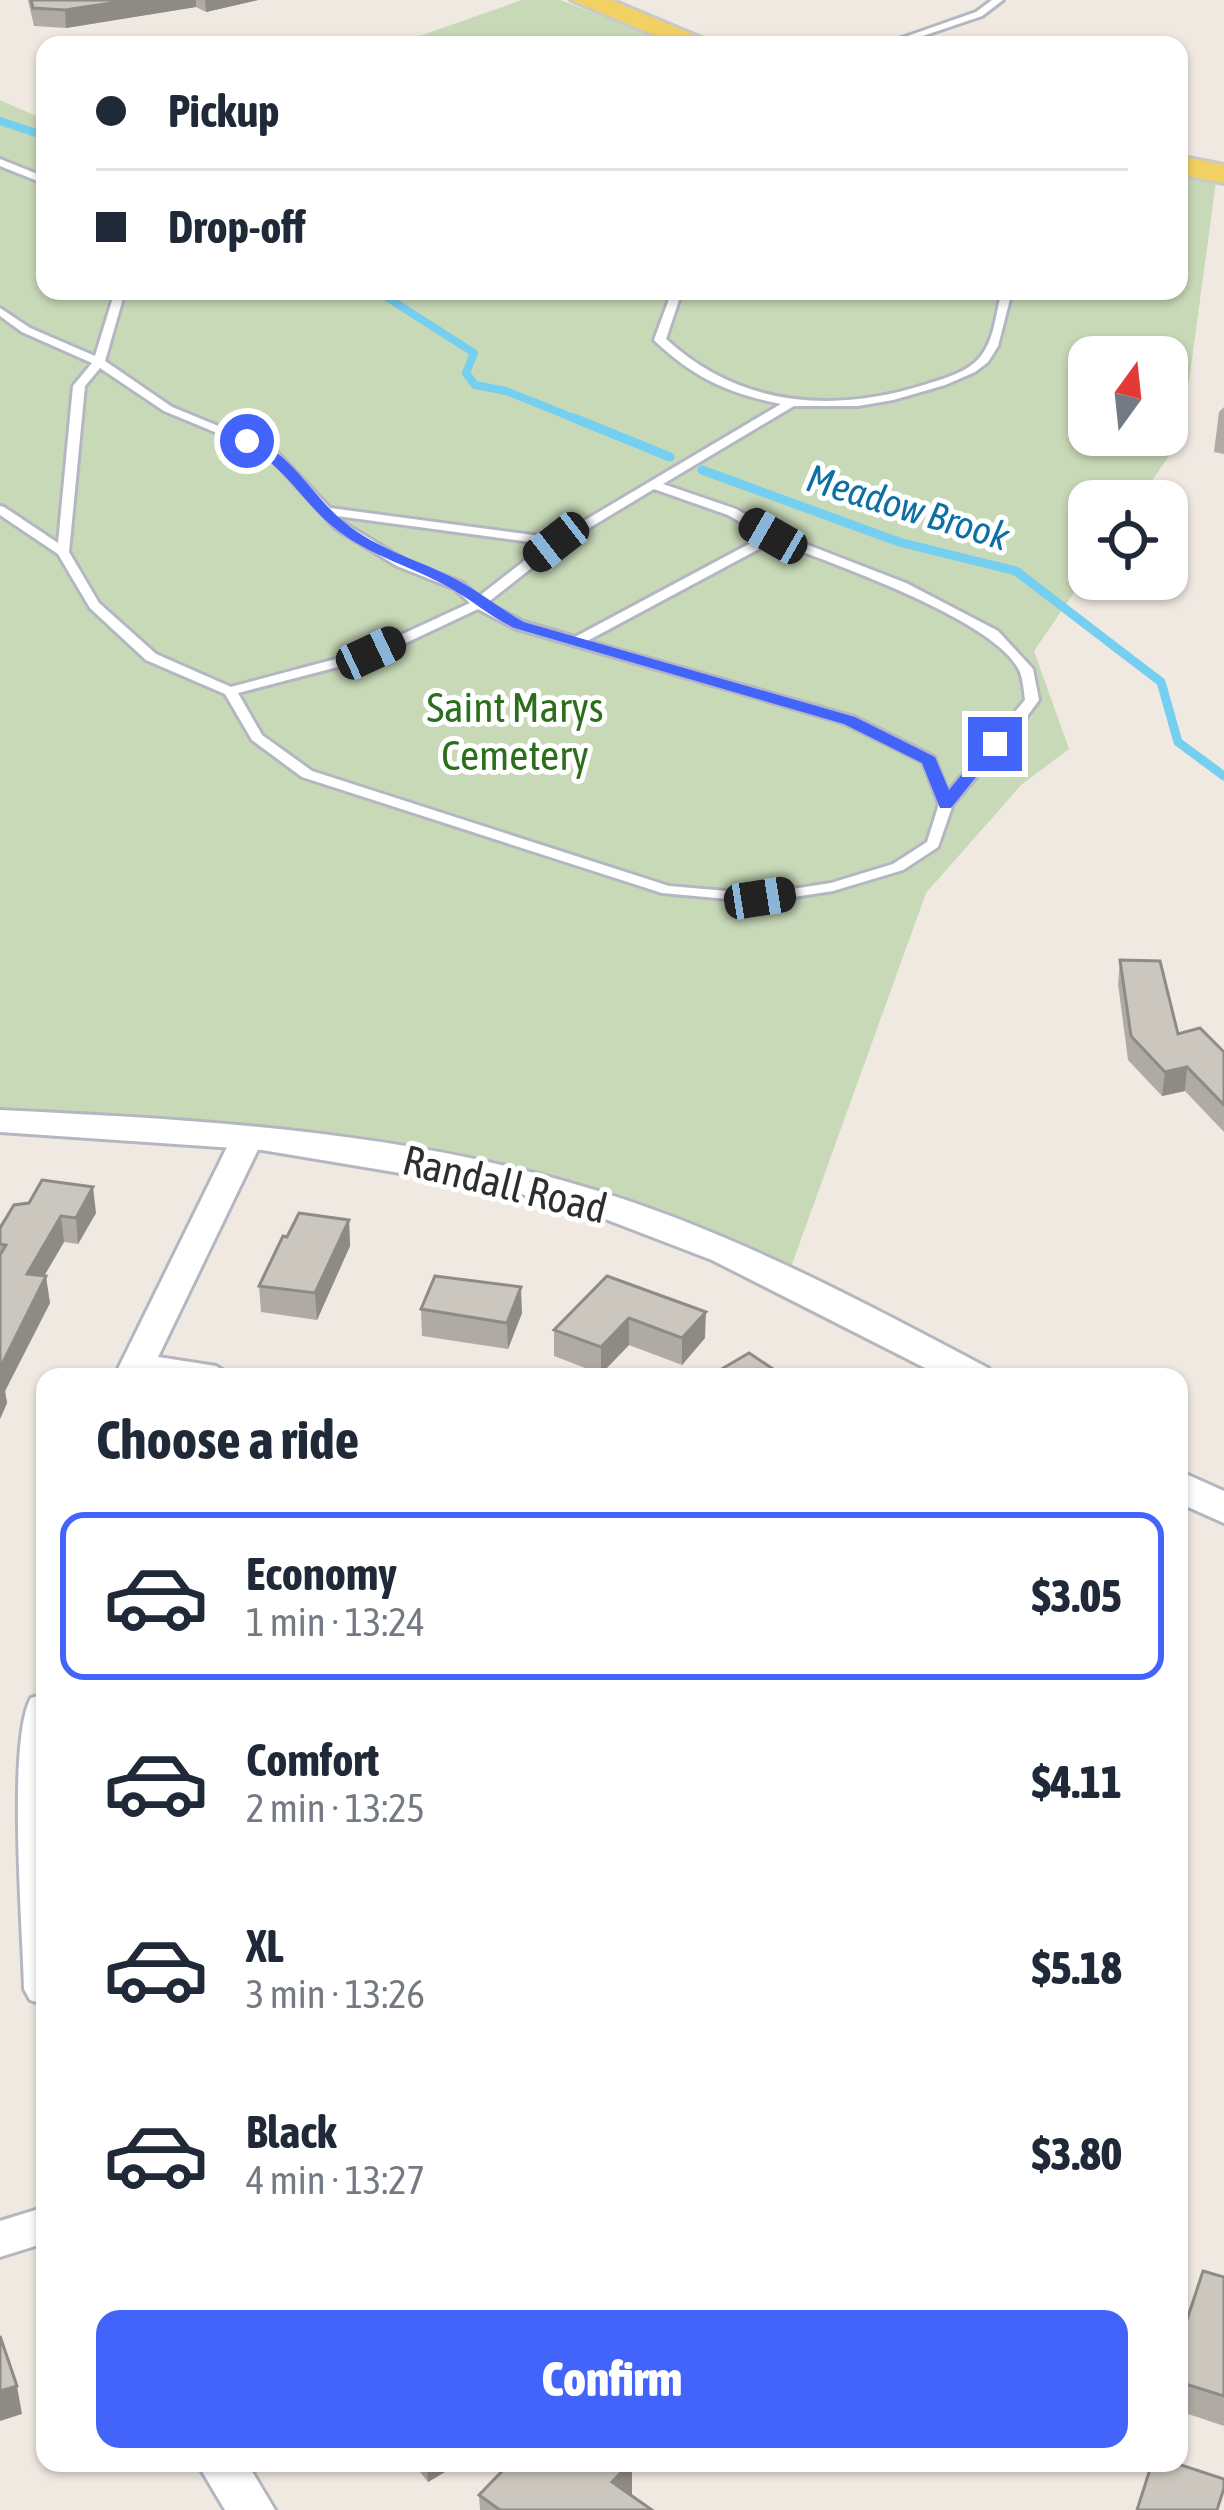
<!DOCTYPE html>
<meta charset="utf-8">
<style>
:root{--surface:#fff;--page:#f6f6f7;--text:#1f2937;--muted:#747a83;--line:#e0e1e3;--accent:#4264fb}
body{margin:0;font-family:"Asap Condensed",sans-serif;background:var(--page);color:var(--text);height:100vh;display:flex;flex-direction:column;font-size:45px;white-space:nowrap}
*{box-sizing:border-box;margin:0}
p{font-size:39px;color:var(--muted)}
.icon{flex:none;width:66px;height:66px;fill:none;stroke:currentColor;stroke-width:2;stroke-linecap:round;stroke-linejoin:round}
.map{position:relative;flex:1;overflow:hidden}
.details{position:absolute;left:36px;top:1368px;width:1152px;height:1104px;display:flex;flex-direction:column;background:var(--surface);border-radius:24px;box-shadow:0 3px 9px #0004}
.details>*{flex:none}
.banner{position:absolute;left:36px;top:36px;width:1152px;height:264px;border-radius:24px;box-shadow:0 3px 9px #0004;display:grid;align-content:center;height:264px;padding:0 60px;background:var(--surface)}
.needle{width:78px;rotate:15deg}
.controls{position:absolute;left:1068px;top:336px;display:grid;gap:24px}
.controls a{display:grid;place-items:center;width:120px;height:120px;border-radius:24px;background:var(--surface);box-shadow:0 3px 9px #0004;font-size:60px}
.end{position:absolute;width:54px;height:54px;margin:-27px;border:15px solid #4264fb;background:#fff;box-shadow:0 0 0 6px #fff}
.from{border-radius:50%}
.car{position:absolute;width:36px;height:72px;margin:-36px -18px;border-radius:15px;box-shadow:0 0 9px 3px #0007;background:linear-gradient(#222 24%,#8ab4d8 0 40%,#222 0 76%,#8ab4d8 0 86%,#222 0)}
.banner b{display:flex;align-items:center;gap:42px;height:114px;font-size:45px}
.banner b+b{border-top:3px solid var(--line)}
.banner i{width:30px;height:30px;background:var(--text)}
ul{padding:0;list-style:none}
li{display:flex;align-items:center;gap:36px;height:168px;margin:0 24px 18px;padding:0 36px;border:6px solid transparent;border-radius:24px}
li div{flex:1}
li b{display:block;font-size:45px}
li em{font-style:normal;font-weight:800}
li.active{border-color:var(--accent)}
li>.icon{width:108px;height:108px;stroke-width:1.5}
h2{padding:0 60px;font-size:54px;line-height:144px}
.button{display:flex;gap:24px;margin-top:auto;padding:24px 60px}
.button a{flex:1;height:138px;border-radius:24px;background:var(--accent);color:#fff;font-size:48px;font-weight:800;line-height:138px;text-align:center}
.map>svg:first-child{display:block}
.cemetery{fill:#c8d9b8;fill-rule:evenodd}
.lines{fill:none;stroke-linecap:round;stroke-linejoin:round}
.stream-far1{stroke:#75cff0;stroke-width:8}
.stream{stroke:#75cff0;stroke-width:9}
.service-casing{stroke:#b4b7c1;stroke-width:6}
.minor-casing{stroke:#b4b7c1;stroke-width:6}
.tertiary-casing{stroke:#b4b7c1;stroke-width:6}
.primary-casing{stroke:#c9c9c9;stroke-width:6}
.service{fill:#fff;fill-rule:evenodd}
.minor{fill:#fff;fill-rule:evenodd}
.tertiary{fill:#fff;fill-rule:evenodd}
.primary{fill:#f2d163;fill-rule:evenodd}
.wall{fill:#afaba4}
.shaded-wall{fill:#8e8b86}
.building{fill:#cbc7bf;stroke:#8e8b86;stroke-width:3}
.route{fill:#4264fb}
.labels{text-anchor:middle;stroke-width:10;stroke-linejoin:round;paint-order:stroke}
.far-water-label{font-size:39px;font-style:italic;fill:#0d6fa3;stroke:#fff}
.park-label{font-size:42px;fill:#2c6e1b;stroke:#fff}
.street-label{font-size:42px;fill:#2e2e2e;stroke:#fff}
</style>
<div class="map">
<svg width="1224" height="2510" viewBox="0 0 1224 2510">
<rect width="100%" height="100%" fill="#efe9e1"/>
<path class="cemetery" d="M 522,0 L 560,0 L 677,45 L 394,45 Z
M 0,100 L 45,120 L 45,291 L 1179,291 L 1179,174 L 1216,182 L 1189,381 L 1169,456 L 1138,501 L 1089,501 L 1089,571 L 1034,651 L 1069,749 L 1021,785 L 926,893 L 786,1281 L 688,1235 L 410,1157 L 0,1121 ZM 1089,357 L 1167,357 L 1167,435 L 1089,435 Z"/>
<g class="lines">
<path class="stream-far1" d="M 0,121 L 45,136
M 377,291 L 474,353 L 466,373 L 475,385 L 506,391 L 581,421"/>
<path class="stream" d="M 574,418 L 670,457
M 702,470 L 899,542 L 1016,571 L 1161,682 L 1178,742 L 1224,776"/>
<defs>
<path id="service" d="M 992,0 L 1003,0 L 982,16 L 896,45 L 882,45 L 976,12 Z
M 0,159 L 45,177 L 45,184 L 0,166 Z
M 115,291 L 125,291 L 105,361 L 172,407 L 274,449 L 330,508 L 555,538 L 781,404 C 728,393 696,379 656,342 L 654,340 L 672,291 L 682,291 L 666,339 C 740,407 833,414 927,384 C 946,378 972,371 983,353 C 995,336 996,311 1002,291 L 1012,291 L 998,346 L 988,362 L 975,372 L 945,385 L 893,400 L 858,406 L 794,406 L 663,484 L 736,509 L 777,533 L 906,583 L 998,631 L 1033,669 L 1039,700 L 1017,730 L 953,804 L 938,847 L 903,870 L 833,891 L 761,902 L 662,893 L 302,777 L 252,740 L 225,694 L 146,660 L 90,608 L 58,554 L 0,515 L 0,506 L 4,507 L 58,543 L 73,386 L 92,363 L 22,332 L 0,316 L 0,308 L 30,328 L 95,356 ZM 100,368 L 164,411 L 266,453 L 336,529 L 397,566 L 455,589 L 470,603 L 366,651 L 231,687 L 156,654 L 99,603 L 69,552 L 85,386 ZM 654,489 L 728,515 L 764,536 L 575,637 L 524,622 L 487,603 L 561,545 ZM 337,516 L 546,544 L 478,597 L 463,583 L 405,560 L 344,523 ZM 774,541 C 828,562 998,620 1020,672 C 1023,680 1024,692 1025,700 L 948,792 L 934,757 L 854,717 L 587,641 ZM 478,609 L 514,628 L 844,723 L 923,762 L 939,804 L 927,842 L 893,864 L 831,883 L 761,894 L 669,886 L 312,771 L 262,735 L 238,693 L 376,657 Z"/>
<path id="minor" d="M 248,1128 L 264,1137 L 158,1357 L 216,1366 L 233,1377 L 114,1377 L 232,1137 Z
M 45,1694 L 45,2005 L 30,2000 L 24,1989 C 23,1931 7,1739 31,1698 Z
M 45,2207 L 45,2243 L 0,2257 L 0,2221 Z
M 197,2463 L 247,2463 L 275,2510 L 225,2510 Z"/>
<path id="tertiary" d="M 0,1110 C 209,1120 424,1132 623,1199 C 751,1242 869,1305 988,1368 L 994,1377 L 943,1377 L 712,1260 L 592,1214 L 514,1192 L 262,1150 L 0,1132 Z
M 1179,1471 L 1224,1491 L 1224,1523 L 1179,1503 Z"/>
<path id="primary" d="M 571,0 L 611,0 L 718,45 L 678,45 Z
M 1179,156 L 1224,165 L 1224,183 L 1179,174 Z"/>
</defs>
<use href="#service" class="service-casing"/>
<use href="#minor" class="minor-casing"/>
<use href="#tertiary" class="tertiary-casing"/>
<use href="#primary" class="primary-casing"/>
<use href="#service" class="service"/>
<use href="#minor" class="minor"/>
<use href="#tertiary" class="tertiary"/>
<use href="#primary" class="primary"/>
</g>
<path class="wall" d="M 28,0 L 258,0 L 206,12 L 196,7 L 66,28 L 34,26 Z
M 1224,407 L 1224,454 L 1214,452 L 1219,412 Z
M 1120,960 L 1178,1034 L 1224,1052 L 1224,1132 L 1185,1091 L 1162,1096 L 1128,1060 L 1118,984 Z
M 14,1205 L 96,1213 L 78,1244 L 64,1242 L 44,1276 L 50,1303 L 5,1391 L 7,1403 L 0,1419 L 0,1228 Z
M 349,1220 L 350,1246 L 317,1320 L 261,1312 L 259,1286 Z
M 607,1276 L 705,1338 L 682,1365 L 629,1345 L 601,1374 L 554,1356 L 554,1330 Z
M 421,1309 L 522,1313 L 508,1349 L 422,1336 Z
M 1224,2277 L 1224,2426 L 1179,2411 L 1179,2344 Z
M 413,2463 L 460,2463 L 428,2482 Z
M 510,2463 L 632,2463 L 632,2496 L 652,2510 L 480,2510 L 479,2495 Z"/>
<path class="shaded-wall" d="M 131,0 L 196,0 L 196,7 L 66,28 L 65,10 Z
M 205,0 L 258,0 L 206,12 Z
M 1187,1067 L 1185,1091 L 1162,1096 L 1165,1072 Z
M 93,1187 L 96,1213 L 78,1244 L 76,1218 Z
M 61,1216 L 64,1242 L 30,1300 L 27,1274 Z
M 349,1220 L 350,1246 L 317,1320 L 315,1293 Z
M 46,1276 L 50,1303 L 5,1391 L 7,1403 L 0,1419 L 0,1368 Z
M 521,1287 L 522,1313 L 508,1349 L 507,1323 Z
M 706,1312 L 705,1338 L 682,1365 L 682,1338 Z
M 629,1318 L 629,1345 L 601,1374 L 601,1347 Z
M 17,2386 L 22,2414 L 0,2421 L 0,2391 Z
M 427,2463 L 460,2463 L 428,2482 Z
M 630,2463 L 632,2463 L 632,2502 L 612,2482 Z"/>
<path class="building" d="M 31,0 L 131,0 L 65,10 L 33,8 Z
M 1120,960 L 1160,961 L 1178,1034 L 1200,1028 L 1224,1052 L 1224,1105 L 1187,1067 L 1165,1072 L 1131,1036 Z
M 42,1180 L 93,1187 L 76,1218 L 61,1216 L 27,1274 L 46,1276 L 0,1368 L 0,1255 L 6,1245 L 0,1244 L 0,1228 L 14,1205 L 29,1203 Z
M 299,1213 L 349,1220 L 315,1293 L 259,1286 L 283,1236 L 287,1237 Z
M 435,1276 L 521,1287 L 507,1323 L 421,1309 Z
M 607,1276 L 706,1312 L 682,1338 L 629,1318 L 601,1347 L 554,1330 Z
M 749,1353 L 785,1377 L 708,1377 Z
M 1203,2271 L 1224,2277 L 1224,2396 L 1179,2382 L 1179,2344 Z
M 0,2336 L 17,2386 L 0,2391 Z
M 510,2463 L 630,2463 L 612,2482 L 652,2510 L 500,2510 L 479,2495 Z
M 1152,2463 L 1175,2463 L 1224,2479 L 1224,2488 L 1217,2510 L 1137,2510 Z"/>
<path class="route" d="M 247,437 C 291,451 310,494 344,522 C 379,551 423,561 461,582 C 483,594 502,610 524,622 L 855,717 L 935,757 L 949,790 L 990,740 L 1003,744 L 951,808 L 940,808 L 922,763 L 844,724 L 514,628 C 491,617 473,601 452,589 C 414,567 372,557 337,530 C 302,503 283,462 242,444 Z"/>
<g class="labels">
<g class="far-water-label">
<text transform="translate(908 507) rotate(17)" y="14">Meadow Brook</text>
</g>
<g class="park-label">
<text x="515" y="722">Saint Marys<tspan x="515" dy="48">Cemetery</tspan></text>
</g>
<g class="street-label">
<text transform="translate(505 1184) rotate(14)" y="15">Randall Road</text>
</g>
</g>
</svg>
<div class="controls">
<a><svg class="needle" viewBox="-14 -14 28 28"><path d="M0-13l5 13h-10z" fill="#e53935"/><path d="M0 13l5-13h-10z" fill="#747a83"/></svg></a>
<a><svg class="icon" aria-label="locate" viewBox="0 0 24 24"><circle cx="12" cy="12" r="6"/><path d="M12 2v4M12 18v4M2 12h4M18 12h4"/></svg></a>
</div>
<i class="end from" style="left:247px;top:441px"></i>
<i class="end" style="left:995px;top:744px"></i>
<i class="car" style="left:773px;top:536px;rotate:300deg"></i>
<i class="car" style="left:556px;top:542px;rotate:232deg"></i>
<i class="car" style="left:371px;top:653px;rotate:65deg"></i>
<i class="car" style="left:760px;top:898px;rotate:81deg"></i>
<div class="banner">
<b><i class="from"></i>Pickup</b>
<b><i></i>Drop-off</b>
</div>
<section class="details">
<h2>Choose a ride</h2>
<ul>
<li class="active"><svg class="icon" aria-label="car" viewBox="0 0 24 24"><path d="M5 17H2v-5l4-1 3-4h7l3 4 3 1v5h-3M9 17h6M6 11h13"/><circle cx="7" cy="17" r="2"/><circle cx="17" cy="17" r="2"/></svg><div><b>Economy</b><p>1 min · 13:24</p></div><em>$3.05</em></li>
<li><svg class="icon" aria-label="car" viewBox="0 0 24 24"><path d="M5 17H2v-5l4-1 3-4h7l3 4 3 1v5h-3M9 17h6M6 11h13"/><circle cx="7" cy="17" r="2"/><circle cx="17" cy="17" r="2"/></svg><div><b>Comfort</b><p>2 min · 13:25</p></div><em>$4.11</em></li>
<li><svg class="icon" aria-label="car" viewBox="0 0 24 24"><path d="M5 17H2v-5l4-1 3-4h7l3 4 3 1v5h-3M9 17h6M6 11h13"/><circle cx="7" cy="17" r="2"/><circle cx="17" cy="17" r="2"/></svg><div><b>XL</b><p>3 min · 13:26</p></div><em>$5.18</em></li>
<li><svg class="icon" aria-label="car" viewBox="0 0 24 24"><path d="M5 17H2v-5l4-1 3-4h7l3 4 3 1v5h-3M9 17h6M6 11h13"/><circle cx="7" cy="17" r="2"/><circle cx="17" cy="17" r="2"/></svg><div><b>Black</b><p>4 min · 13:27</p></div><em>$3.80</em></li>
</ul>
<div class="button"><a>Confirm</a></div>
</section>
</div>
